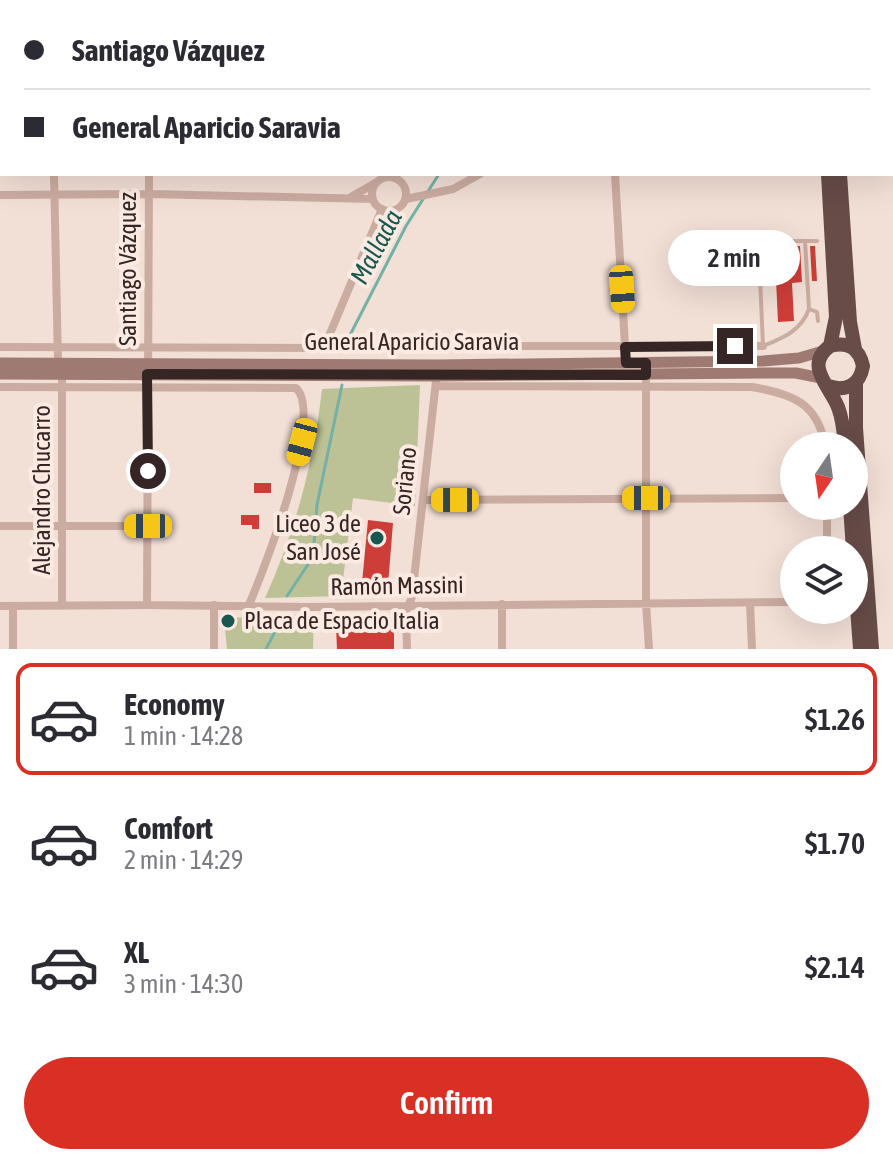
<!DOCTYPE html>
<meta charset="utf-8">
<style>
:root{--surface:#fff;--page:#f2f2f3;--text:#2b2b33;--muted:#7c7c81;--line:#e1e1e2;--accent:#d93025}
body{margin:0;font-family:"Asap Condensed",sans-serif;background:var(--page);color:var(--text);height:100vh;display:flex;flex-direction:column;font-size:30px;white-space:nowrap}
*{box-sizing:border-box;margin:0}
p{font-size:26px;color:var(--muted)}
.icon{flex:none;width:44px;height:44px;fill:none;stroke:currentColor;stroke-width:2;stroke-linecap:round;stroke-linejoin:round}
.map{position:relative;height:649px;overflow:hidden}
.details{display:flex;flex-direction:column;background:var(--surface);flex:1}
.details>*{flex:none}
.hud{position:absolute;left:0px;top:0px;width:894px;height:176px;box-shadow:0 8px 32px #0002;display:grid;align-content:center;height:176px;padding:0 24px;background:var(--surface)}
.needle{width:52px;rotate:193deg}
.fabs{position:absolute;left:780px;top:432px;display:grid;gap:16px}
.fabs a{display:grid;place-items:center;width:88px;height:88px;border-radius:50%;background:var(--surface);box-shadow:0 8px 32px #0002;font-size:40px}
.end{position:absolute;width:36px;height:36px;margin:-18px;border:10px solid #352625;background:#fff;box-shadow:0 0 0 4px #fff}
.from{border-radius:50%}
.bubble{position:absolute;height:56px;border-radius:28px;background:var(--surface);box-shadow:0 8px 32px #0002;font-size:26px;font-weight:600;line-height:56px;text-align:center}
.car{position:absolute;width:24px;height:48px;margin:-24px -12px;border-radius:10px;box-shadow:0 0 6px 2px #0007;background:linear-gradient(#f5c518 24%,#345 0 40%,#f5c518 0 76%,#345 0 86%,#f5c518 0)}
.hud b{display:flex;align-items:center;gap:28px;height:76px;font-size:30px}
.hud b+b{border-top:2px solid var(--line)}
.hud i{width:20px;height:20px;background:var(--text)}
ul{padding:14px 0 0;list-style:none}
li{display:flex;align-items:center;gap:24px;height:112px;margin:0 16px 12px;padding:0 8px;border:4px solid transparent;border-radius:16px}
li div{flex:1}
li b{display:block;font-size:30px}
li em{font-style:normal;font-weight:600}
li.active{border-color:var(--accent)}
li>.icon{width:72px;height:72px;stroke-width:1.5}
.action{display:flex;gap:16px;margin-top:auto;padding:16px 24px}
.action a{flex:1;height:92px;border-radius:48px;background:var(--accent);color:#fff;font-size:32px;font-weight:600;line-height:92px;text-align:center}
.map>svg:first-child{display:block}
.green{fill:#bcc295}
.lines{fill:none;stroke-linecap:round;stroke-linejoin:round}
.stream{stroke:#73b1a7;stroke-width:3}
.building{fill:#ce3e38}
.service{stroke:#cbaca1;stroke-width:4}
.minor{stroke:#cbaca1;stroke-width:8}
.tertiary{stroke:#cbaca1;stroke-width:10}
.secondary{stroke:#9e7a73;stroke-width:11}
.trunk{stroke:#674c48;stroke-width:14}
.route{stroke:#352625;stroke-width:10}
.poi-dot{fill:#185850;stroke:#faeae2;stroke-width:3}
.labels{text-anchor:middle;stroke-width:8;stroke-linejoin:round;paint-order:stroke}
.street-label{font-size:24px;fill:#352625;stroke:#faeae2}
.poi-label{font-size:24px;fill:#352625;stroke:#faeae2;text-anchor:end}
.water-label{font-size:26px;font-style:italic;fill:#185850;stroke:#faeae2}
</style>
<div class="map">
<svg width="893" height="649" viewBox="0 0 893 649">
<rect width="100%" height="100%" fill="#f2dfd6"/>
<path class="green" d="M 420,385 L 415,506 L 353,498 L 341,596 L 265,598 C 295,532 314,462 322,389 Z
M 314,615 L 313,649 L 227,649 L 224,618 Z"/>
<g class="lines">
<path class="stream" d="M 518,2 L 521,0
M 348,339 L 406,226 L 439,174
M 287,596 L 313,557 L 317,505 L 342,385
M 266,649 L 279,624"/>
</g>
<path class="building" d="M 776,246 L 800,246 L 802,282 L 792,283 L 794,321 L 778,322 L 776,280 L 772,277 L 770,253 Z
M 810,246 L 815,246 L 817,281 L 812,281 Z
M 254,483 L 271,483 L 271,493 L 254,493 Z
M 241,515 L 259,515 L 259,529 L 252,529 L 252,525 L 241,525 Z
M 368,520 L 393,523 L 388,585 L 362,583 Z
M 371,624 L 394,624 L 394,649 L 337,649 L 336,626 Z"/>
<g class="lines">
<path class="service" d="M 805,241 L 809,309 C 801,331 783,338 763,346 L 759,254 L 772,241 L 817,241
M 809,309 L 817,312 L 818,321"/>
<path class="minor" d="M 50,0 L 50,2
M 386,0 L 386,2
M 151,2 L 151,0
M 558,2 L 560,0
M 0,43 L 2,43
M 54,174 L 58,362
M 615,174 L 626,363
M372 194a17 17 0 1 1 34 0a17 17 0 1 1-34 0Z
M 0,195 L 149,194 L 373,199
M 351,197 L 377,182
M 406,199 L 453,189 L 480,174
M 460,346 L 763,346
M 0,347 L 324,348 L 382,209
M 646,370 L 646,603 L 649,649
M 62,375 L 62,606
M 436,386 L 752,387 C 791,394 818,402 825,446
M 0,387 L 296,388 C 325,413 263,573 248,607
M 423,500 L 794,498
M 827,506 L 827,550
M 0,526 L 148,526
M 750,603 L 752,649
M 502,604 L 502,649
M 147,605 L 149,174
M 214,605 L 214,649
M 0,606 L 147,605 L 308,607 L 794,602
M 13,649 L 13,606
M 407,649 L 406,612 L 412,597 L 436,381"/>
<path class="tertiary" d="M 892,28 L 893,28"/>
<path class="secondary" d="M 0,363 L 438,365 L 763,361 L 799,358 L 823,351
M 0,374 L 437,376 L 764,373 L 796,373 L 821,378"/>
<path class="trunk" d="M 817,0 L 817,2
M 829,0 L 829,2
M 828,174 L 836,317 L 830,346
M 840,174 L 850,322 L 855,349
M 856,383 L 856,428 L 872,649
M 828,386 C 846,392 860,385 863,366 C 859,348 848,341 830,346 C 804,365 829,385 838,407 C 843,420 844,433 845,446
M 850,506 L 853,550
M 854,566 L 860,649"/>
</g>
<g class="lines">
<path class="route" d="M 148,471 L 147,374 L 646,375 L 646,363 L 626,363 L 625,347 L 735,346"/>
</g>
<g class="poi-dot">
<circle cx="377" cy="538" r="8"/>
<circle cx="228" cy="621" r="8"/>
</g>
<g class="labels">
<g class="street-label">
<text transform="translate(128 269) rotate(-90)" y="8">Santiago Vázquez</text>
<text x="412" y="350">General Aparicio Saravia</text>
<text transform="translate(405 481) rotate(-84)" y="8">Soriano</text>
<text transform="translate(42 490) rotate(-90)" y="8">Alejandro Chucarro</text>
<text transform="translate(397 586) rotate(-1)" y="8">Ramón Massini</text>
</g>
<g class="poi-label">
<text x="361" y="532">Liceo 3 de<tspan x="361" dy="28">San José</tspan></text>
<text x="244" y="629" text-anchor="start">Placa de Espacio Italia</text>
</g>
<g class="water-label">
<text transform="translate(376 247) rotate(-62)" y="9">Mallada</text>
</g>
</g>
</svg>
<div class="fabs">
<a><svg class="needle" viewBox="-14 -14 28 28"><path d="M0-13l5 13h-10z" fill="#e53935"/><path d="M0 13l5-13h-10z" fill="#7c7c81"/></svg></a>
<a><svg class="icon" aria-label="layers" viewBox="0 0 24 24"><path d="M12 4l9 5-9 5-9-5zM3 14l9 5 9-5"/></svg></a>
</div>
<i class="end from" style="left:148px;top:471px"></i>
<i class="end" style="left:735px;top:346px"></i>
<div class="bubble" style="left:668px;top:230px;width:132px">2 min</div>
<i class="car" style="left:622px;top:289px;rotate:176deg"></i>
<i class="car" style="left:302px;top:442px;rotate:195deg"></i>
<i class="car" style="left:646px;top:498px;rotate:270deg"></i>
<i class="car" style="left:455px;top:500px;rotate:270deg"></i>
<i class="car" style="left:148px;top:526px;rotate:270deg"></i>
<div class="hud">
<b><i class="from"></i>Santiago Vázquez</b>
<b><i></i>General Aparicio Saravia</b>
</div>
</div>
<section class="details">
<ul>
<li class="active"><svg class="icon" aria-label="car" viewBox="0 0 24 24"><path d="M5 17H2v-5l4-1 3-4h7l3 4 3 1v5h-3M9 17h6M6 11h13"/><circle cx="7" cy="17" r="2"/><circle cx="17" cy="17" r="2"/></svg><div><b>Economy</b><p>1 min · 14:28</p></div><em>$1.26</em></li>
<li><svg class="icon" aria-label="car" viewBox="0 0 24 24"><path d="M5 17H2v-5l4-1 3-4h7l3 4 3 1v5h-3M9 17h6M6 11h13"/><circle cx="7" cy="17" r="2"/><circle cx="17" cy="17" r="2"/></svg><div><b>Comfort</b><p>2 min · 14:29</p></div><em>$1.70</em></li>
<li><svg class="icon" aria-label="car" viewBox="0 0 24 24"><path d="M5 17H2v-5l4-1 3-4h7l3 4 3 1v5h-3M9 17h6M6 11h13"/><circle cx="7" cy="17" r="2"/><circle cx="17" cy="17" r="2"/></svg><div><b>XL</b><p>3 min · 14:30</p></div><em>$2.14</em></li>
</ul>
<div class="action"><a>Confirm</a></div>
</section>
